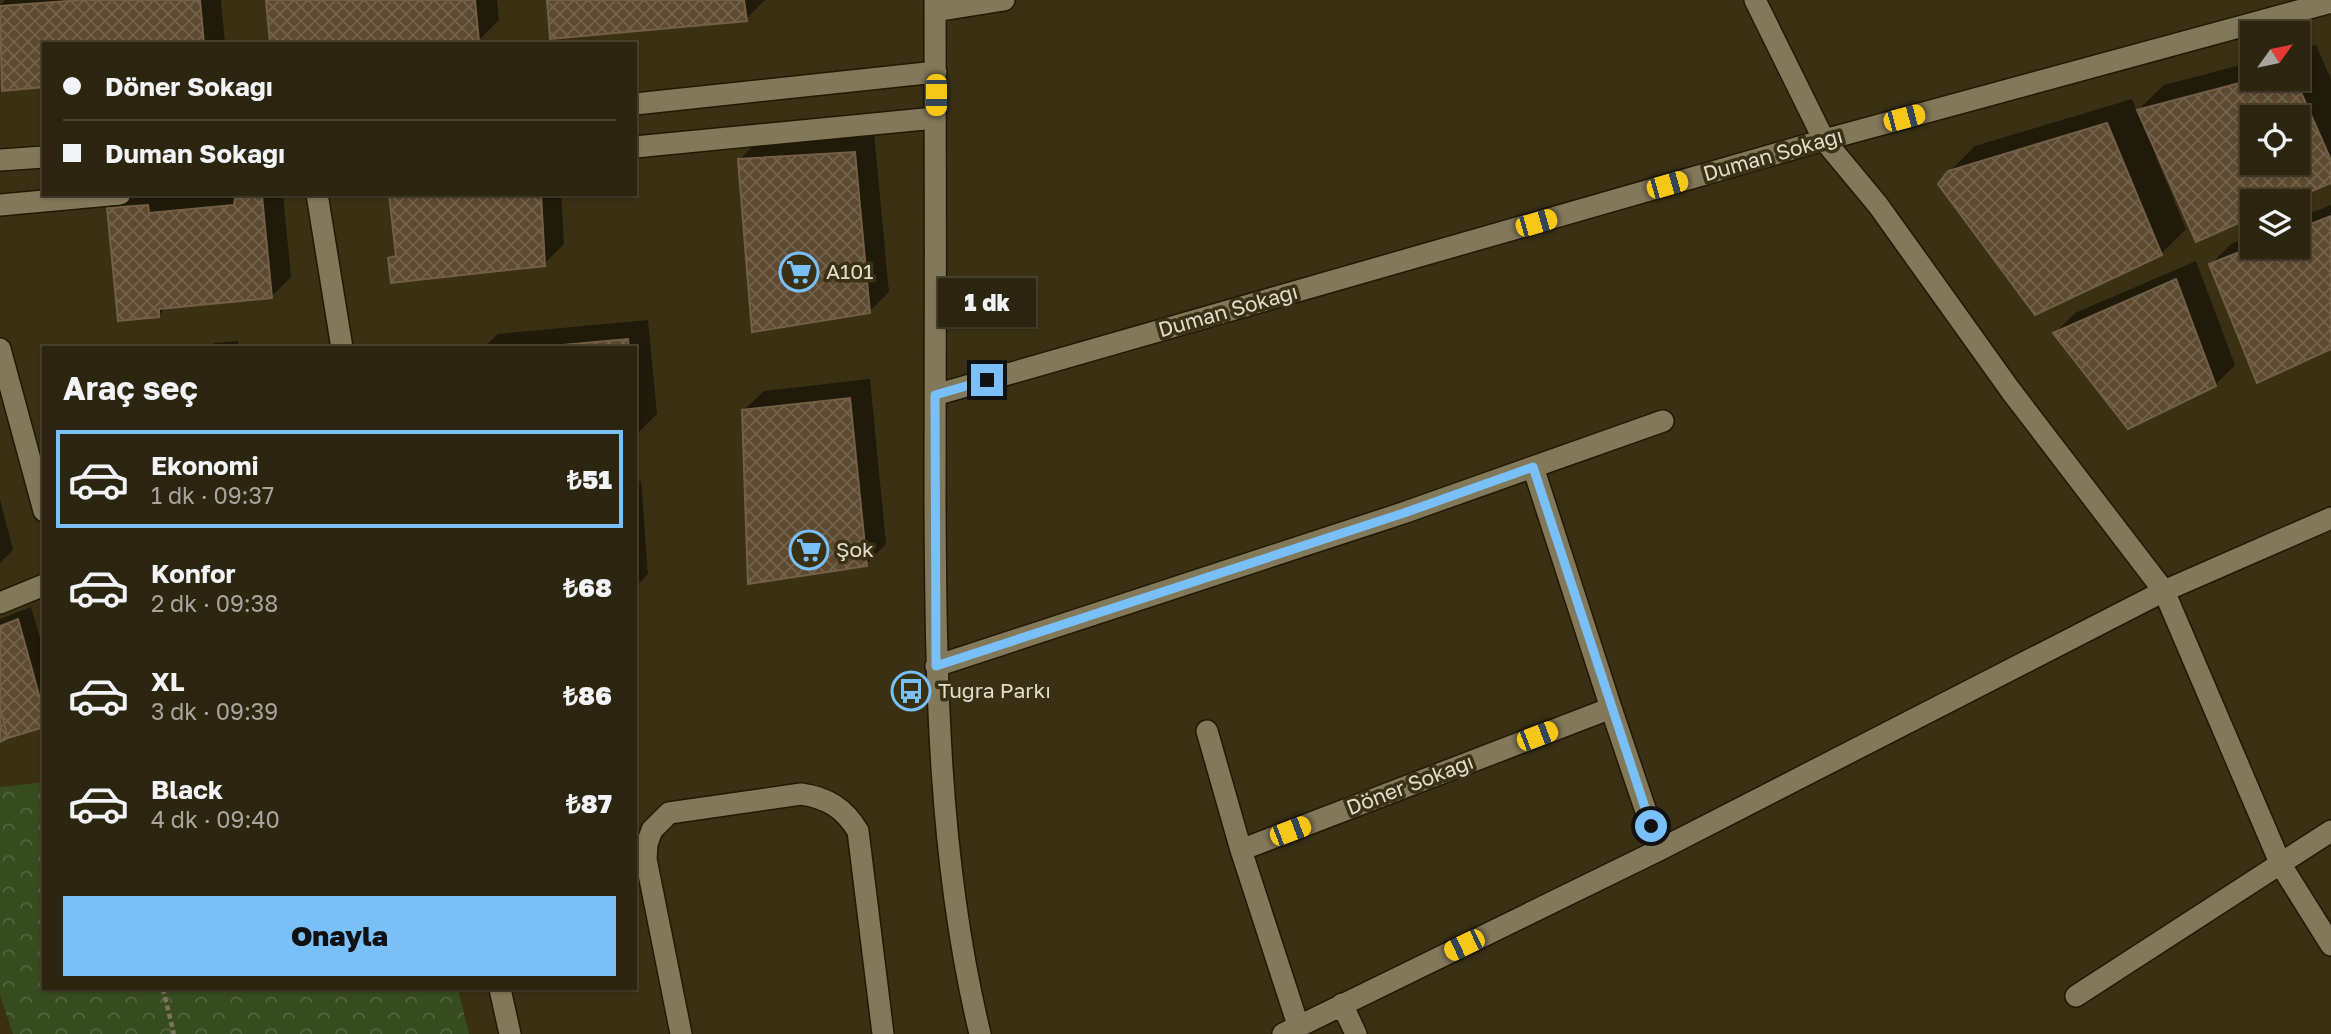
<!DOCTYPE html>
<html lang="tr">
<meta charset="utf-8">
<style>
:root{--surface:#2c250f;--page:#38311d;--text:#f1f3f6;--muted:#a6a59e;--line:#48422f;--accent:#79bff8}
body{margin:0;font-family:"Golos Text",sans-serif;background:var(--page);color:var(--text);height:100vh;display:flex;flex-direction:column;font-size:26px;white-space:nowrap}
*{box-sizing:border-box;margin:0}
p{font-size:23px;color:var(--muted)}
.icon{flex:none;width:38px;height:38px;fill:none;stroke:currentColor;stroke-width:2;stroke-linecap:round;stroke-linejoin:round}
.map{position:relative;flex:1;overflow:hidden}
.side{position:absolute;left:42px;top:346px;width:595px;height:644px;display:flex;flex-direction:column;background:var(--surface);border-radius:0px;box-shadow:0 2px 5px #0004,0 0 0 2px var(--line)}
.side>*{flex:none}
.guide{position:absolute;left:42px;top:42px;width:595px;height:154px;border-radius:0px;box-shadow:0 2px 5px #0004,0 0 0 2px var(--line);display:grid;align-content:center;height:154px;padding:0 21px;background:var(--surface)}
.needle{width:46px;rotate:57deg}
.fabs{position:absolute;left:2240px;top:21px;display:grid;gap:14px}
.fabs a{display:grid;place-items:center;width:70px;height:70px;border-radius:0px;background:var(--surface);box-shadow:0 2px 5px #0004,0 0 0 2px var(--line);font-size:35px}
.end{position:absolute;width:32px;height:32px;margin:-16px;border:9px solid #79bff8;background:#111;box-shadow:0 0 0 4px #111}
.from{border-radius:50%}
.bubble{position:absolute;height:49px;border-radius:0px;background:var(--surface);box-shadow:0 2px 5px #0004,0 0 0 2px var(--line);font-size:23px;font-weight:800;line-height:49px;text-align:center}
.car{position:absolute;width:21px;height:42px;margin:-21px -10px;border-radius:9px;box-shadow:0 0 5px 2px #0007;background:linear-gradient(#f5c518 24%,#345 0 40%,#f5c518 0 76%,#345 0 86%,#f5c518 0)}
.guide b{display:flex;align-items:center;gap:24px;height:66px;font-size:26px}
.guide b+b{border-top:2px solid var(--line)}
.guide i{width:18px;height:18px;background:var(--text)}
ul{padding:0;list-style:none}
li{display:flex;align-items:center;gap:21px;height:98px;margin:0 14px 10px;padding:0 7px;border:4px solid transparent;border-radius:0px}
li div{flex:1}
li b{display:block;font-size:26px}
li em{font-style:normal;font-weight:800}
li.current{border-color:var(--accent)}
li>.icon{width:63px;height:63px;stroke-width:1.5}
h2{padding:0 21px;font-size:32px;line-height:84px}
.button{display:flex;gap:14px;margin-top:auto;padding:14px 21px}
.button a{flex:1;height:80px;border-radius:0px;background:var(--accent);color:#111;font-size:28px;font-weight:800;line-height:80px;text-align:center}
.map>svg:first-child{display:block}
.park{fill:url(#park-crowns)}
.shadow{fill:#0007;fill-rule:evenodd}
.building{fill:url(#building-cross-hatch);stroke:#735f46;stroke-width:2;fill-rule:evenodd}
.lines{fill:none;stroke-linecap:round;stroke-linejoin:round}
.minor-casing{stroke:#211900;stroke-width:24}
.path{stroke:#7c755d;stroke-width:4.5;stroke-dasharray:5 3.5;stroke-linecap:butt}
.minor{stroke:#82785a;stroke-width:21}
.route{stroke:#79bff8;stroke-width:9}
.labels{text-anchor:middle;stroke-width:7;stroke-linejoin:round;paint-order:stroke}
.street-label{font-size:21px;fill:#e2ddcd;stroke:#3a3114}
.poi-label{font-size:21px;fill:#e2ddcd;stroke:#3a3114;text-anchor:start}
</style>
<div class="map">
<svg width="2331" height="1034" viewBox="0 0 2331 1034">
<defs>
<pattern id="park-crowns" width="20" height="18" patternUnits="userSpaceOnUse" patternTransform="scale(1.75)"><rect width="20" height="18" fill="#374c20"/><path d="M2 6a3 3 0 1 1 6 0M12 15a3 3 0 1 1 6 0" fill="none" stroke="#54653f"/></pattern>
<pattern id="building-cross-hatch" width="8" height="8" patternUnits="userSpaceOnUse" patternTransform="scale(1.75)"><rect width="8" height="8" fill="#5c4930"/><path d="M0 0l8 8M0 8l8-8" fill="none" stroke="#73634d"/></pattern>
</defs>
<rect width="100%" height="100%" fill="#3a3114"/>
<path class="park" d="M 44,782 L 44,989 L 458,989 L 469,1034 L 13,1034 L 0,995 L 0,787 Z"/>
<path class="shadow" d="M 5,0 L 221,0 L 225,44 L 44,44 L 3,89 L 0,5 Z
M 268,0 L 497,0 L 499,20 L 479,40 Z
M 548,0 L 765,0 L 746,19 Z
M 2316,45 L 2331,79 L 2331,181 L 2284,201 L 2252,201 L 2252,215 L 2197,239 L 2159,155 L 2156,157 L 2186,229 L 2161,254 L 1949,172 L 1975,146 L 2132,99 L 2137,111 L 2164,85 L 2252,62 L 2252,79 L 2298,79 L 2298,50 ZM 2252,117 L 2298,117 L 2298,163 L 2252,163 Z
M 874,133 L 889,292 L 869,312 L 740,159 L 760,139 Z
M 123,194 L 283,194 L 291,277 L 271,297 L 167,306 L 159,315 L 108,209 Z
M 391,194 L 561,194 L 564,244 L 544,264 L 390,259 L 397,252 Z
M 2331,205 L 2331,347 L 2211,264 L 2231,244 L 2252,236 L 2252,247 L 2298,247 L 2298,218 Z
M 2196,261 L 2235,365 L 2215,385 L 2055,333 L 2075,313 Z
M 648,320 L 657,414 L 637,434 L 635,348 L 483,348 L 498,334 Z
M 238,341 L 239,348 L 209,348 L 214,343 Z
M 870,379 L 886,544 L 866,564 L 743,411 L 764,391 Z
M 641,481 L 648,574 L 635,587 L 635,482 Z
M 0,499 L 13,550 L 0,563 Z
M 31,607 L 44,652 L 44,725 L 0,740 L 0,619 Z"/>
<path class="building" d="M 82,0 L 200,0 L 204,44 L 44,44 L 44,87 L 2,91 L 0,6 Z
M 266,0 L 475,0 L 479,42 L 457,44 L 270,44 Z
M 547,0 L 744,0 L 747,21 L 550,39 Z
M 2255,79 L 2295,79 L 2331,160 L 2331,183 L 2288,201 L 2252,201 L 2252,217 L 2196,242 L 2137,110 ZM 2252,117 L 2298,117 L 2298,163 L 2252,163 Z
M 2107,123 L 2162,255 L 2035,315 L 1938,184 L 1948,171 Z
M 855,152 L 870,313 L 752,332 L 738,159 Z
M 389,194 L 541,194 L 545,266 L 391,283 L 388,258 L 396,256 Z
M 262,196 L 272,298 L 159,309 L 159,317 L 118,321 L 107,208 L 148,205 L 149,213 L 234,205 L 235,199 Z
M 2331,216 L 2331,349 L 2257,383 L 2209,264 L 2252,247 L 2298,247 L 2298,229 Z
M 2176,279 L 2216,386 L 2128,429 L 2053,333 Z
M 628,339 L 629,348 L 529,348 Z
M 850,398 L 867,566 L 748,584 L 742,410 Z
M 18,619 L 44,713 L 44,727 L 8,738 L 0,708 L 0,626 Z
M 0,708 L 8,738 L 0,742 Z"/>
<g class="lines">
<defs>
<path id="minor" d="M 935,0 C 936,168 935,335 935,503 C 936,681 938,860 980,1034
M 1755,0 L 1824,140 L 1878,205 L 2011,391 L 2164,591 L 2281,865 L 2331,945
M 935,11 L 1004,0
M 635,104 L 936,72
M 635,147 L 935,118
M 0,160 L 44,157
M 317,194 L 342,348
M 0,205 L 120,194
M 0,349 L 44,511
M 935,395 L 1824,140 L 2331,2
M 1533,467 L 1611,708
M 0,603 L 44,585
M 936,666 L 1403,513 L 1663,421
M 1207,731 L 1241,850
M 500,989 L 510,1034
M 2076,996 L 2331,831
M 1342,1004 L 1356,1034
M 1298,1025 L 1241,850 L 1611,708 L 1659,850
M 681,1034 L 646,859 L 647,844 L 652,830 L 669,813 L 801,794 C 828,798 844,808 858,831 L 883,1034
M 1283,1034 L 1659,850 L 2164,591 L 2331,518"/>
</defs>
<use href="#minor" class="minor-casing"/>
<path class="path" d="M 163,989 L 174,1034"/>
<use href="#minor" class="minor"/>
</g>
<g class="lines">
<path class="route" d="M 987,380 L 935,395 L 936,666 L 1404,513 L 1533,467 L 1651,826"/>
</g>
<defs>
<symbol id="supermarket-ring" viewBox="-11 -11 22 22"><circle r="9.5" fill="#3a3114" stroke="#79bff8" stroke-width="1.5"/><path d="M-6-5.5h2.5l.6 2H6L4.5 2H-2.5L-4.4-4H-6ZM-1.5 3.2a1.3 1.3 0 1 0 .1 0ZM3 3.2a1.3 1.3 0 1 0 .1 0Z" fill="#79bff8"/></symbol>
<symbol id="bus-ring" viewBox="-11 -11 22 22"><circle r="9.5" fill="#3a3114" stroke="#79bff8" stroke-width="1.5"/><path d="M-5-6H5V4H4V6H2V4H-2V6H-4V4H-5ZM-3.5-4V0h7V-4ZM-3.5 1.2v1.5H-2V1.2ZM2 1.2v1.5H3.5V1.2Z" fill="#79bff8"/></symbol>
</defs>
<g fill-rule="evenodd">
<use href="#supermarket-ring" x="777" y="250" width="44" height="44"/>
<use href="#supermarket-ring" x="787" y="528" width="44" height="44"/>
<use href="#bus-ring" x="889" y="669" width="44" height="44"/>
</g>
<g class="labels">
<g class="street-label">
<text transform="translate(1773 155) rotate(-16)" y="7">Duman Sokağı</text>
<text transform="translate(1228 311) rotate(-16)" y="7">Duman Sokağı</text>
<text transform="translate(1410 785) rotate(-21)" y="7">Döner Sokağı</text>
</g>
<g class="poi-label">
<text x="826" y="279">A101</text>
<text x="836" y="557">Şok</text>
<text x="938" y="698">Tuğra Parkı</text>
</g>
</g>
</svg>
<div class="fabs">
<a><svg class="needle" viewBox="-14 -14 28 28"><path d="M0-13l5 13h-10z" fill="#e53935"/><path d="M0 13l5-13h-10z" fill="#a6a59e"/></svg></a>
<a><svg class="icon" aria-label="locate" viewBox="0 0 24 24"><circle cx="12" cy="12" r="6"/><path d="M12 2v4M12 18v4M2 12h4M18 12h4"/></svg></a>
<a><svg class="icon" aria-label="layers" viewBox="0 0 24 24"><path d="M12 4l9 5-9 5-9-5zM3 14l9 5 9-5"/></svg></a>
</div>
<i class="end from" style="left:1651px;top:826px"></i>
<i class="end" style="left:987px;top:380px"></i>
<div class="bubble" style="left:938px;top:278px;width:98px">1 dk</div>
<i class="car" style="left:936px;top:95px;rotate:180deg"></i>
<i class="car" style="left:1904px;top:118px;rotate:75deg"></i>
<i class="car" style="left:1667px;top:185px;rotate:74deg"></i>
<i class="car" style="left:1536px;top:223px;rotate:74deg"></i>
<i class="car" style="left:1537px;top:736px;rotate:69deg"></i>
<i class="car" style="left:1290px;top:831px;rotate:69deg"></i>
<i class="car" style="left:1464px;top:945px;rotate:244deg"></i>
<div class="guide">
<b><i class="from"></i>Döner Sokağı</b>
<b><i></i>Duman Sokağı</b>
</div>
<section class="side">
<h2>Araç seç</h2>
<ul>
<li class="current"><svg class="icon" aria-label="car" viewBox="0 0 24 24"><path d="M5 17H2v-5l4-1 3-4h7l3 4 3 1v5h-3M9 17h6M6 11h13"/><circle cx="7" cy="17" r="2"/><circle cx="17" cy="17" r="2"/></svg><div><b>Ekonomi</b><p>1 dk · 09:37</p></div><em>₺51</em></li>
<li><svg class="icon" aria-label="car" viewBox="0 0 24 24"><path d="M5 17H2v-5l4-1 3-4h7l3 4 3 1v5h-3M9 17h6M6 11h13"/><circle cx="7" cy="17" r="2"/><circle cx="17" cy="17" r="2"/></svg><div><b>Konfor</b><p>2 dk · 09:38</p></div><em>₺68</em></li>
<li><svg class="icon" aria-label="car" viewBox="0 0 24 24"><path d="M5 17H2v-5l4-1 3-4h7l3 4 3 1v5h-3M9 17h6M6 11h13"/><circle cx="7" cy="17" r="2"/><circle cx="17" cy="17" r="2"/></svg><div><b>XL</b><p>3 dk · 09:39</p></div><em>₺86</em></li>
<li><svg class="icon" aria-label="car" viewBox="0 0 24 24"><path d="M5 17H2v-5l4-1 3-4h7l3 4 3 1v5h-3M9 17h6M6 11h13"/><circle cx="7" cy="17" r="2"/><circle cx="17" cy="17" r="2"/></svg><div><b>Black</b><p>4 dk · 09:40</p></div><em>₺87</em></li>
</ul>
<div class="button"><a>Onayla</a></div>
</section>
</div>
